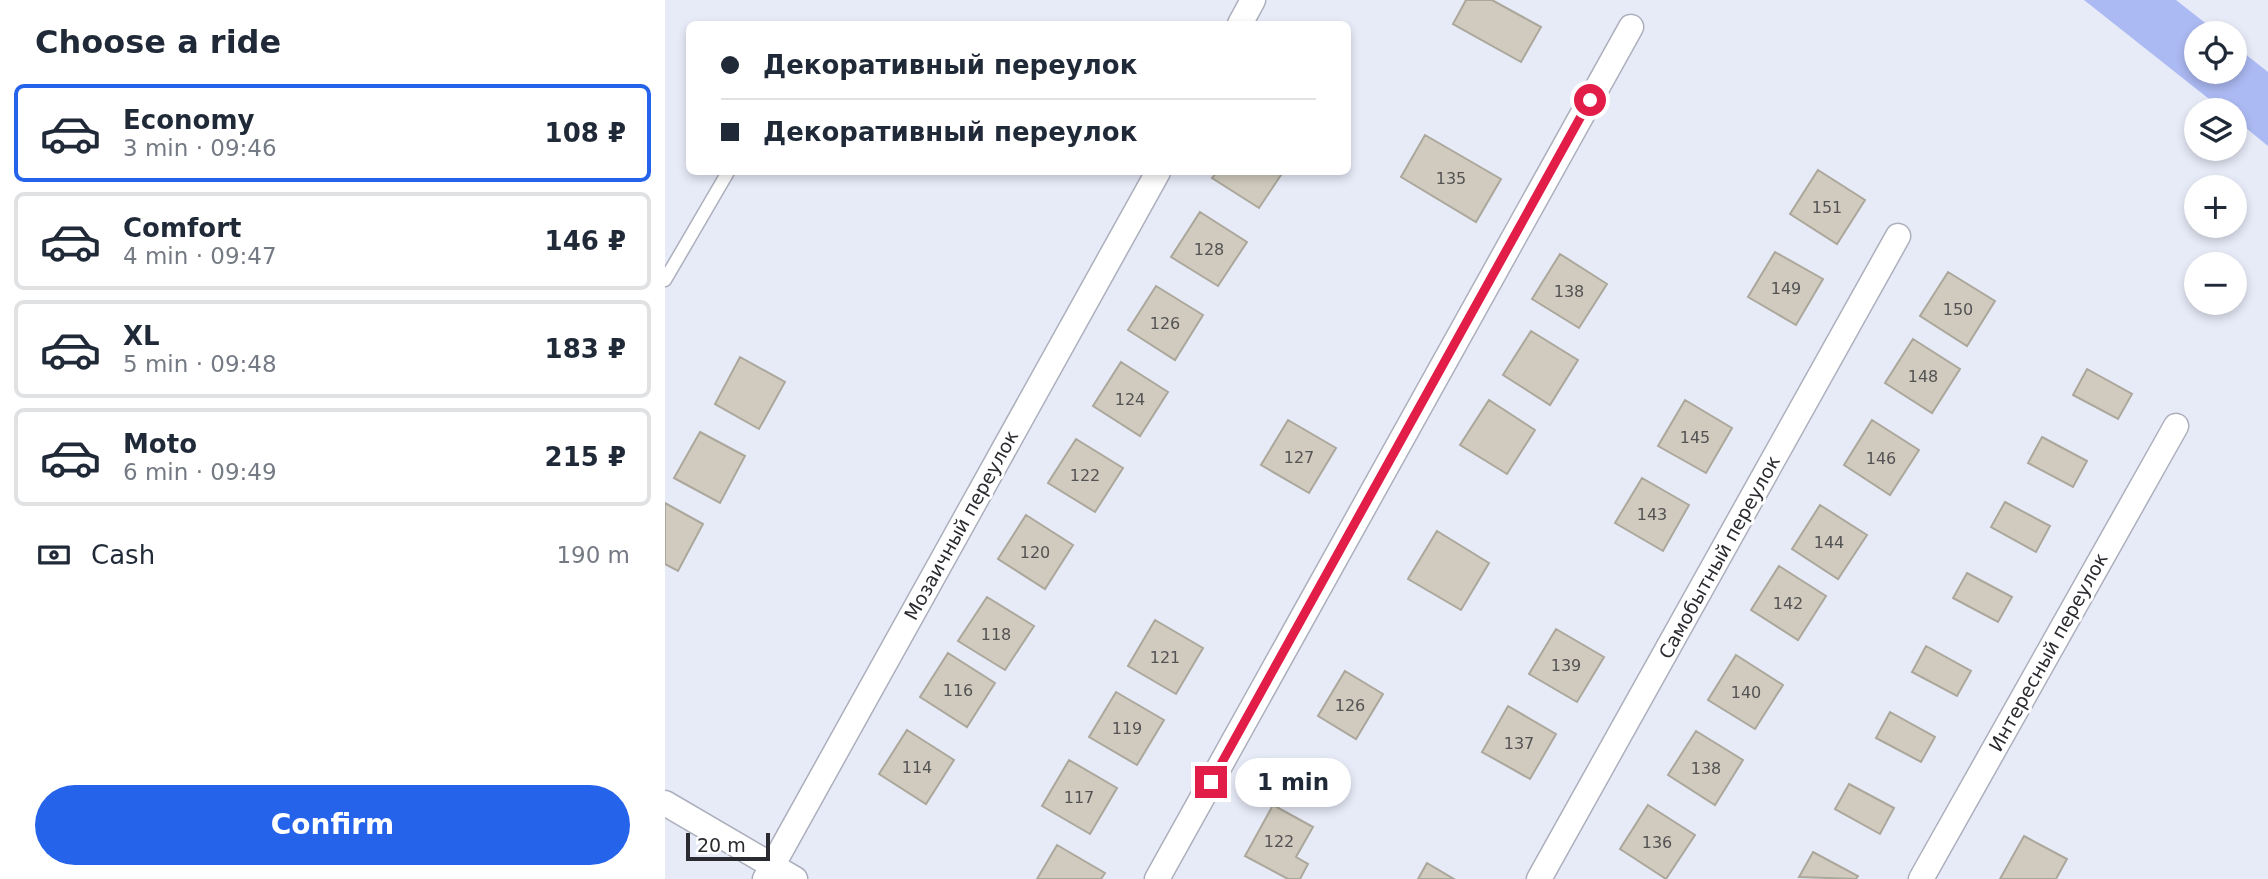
<!DOCTYPE html>
<meta charset="utf-8">
<style>
:root{--surface:#fff;--page:#f6f6f7;--text:#1f2937;--muted:#747a83;--line:#e0e1e3;--accent:#2563eb}
body{margin:0;font-family:"DejaVu Sans",sans-serif;background:var(--page);color:var(--text);height:100vh;display:flex;flex-direction:column;font-size:26px;white-space:nowrap}
*{box-sizing:border-box;margin:0}
p{font-size:23px;color:var(--muted)}
.icon{flex:none;width:38px;height:38px;fill:none;stroke:currentColor;stroke-width:2;stroke-linecap:round;stroke-linejoin:round}
.map{position:relative;flex:1;overflow:hidden}
.panel{display:flex;flex-direction:column;background:var(--surface);width:665px}
.panel>*{flex:none}
.banner{position:absolute;left:21px;top:21px;width:665px;height:154px;border-radius:10px;box-shadow:0 4px 10px #0003;display:grid;align-content:center;height:154px;padding:0 35px;background:var(--surface)}
.buttons{position:absolute;left:1519px;top:21px;display:grid;gap:14px}
.buttons a{display:grid;place-items:center;width:63px;height:63px;border-radius:50%;background:var(--surface);box-shadow:0 4px 10px #0003;font-size:35px}
.scale{position:absolute;left:21px;bottom:18px;width:84px;box-sizing:border-box;padding-left:7px;border:4px solid #2a2b30;border-top:0;font-size:19px;line-height:24px;white-space:nowrap;color:#2a2b30;-webkit-text-stroke:5px #fff;paint-order:stroke}
.end{position:absolute;width:32px;height:32px;margin:-16px;border:9px solid #e11d48;background:#fff;box-shadow:0 0 0 4px #fff}
.from{border-radius:50%}
.bubble{position:absolute;height:49px;border-radius:24px;background:var(--surface);box-shadow:0 4px 10px #0003;font-size:23px;font-weight:700;line-height:49px;text-align:center}
.banner b{display:flex;align-items:center;gap:24px;height:66px;font-size:26px}
.banner b+b{border-top:2px solid var(--line)}
.banner i{width:18px;height:18px;background:var(--text)}
ul{padding:0;list-style:none}
li{display:flex;align-items:center;gap:21px;height:98px;margin:0 14px 10px;padding:0 21px;border:4px solid var(--line);border-radius:10px}
li div{flex:1}
li b{display:block;font-size:26px}
li em{font-style:normal;font-weight:700}
li.on{border-color:var(--accent)}
li>.icon{width:63px;height:63px;stroke-width:1.5}
h2{padding:0 35px;font-size:32px;line-height:84px}
.pay{display:flex;align-items:center;gap:18px;height:77px;padding:0 35px;font-size:26px}
.pay p{margin-inline-start:auto}
.cta{display:flex;gap:14px;margin-top:auto;padding:14px 35px}
.cta a{flex:1;height:80px;border-radius:42px;background:var(--accent);color:#fff;font-size:28px;font-weight:700;line-height:80px;text-align:center}
main{display:flex;flex:1;min-height:0}
.map>svg:first-child{display:block}
.forest{fill:#acbaf3}
.building{fill:#d0cbbe;stroke:#aba79b;stroke-width:2}
.lines{fill:none;stroke-linecap:round;stroke-linejoin:round}
.lane-casing{stroke:#acafbc;stroke-width:15}
.street-casing{stroke:#acafbc;stroke-width:27}
.lane{stroke:#fff;stroke-width:12}
.street{stroke:#fff;stroke-width:24}
.route{stroke:#e11d48;stroke-width:9}
.labels{text-anchor:middle;stroke-width:6;stroke-linejoin:round;paint-order:stroke}
.number-label{font-size:16px;fill:#545354}
.street-label{font-size:19px;fill:#2a2b30;stroke:#fff}
</style>
<main>
<section class="panel">
<h2>Choose a ride</h2>
<ul>
<li class="on"><svg class="icon" aria-label="car" viewBox="0 0 24 24"><path d="M5 17H2v-5l4-1 3-4h7l3 4 3 1v5h-3M9 17h6M6 11h13"/><circle cx="7" cy="17" r="2"/><circle cx="17" cy="17" r="2"/></svg><div><b>Economy</b><p>3 min · 09:46</p></div><em>108 ₽</em></li>
<li><svg class="icon" aria-label="car" viewBox="0 0 24 24"><path d="M5 17H2v-5l4-1 3-4h7l3 4 3 1v5h-3M9 17h6M6 11h13"/><circle cx="7" cy="17" r="2"/><circle cx="17" cy="17" r="2"/></svg><div><b>Comfort</b><p>4 min · 09:47</p></div><em>146 ₽</em></li>
<li><svg class="icon" aria-label="car" viewBox="0 0 24 24"><path d="M5 17H2v-5l4-1 3-4h7l3 4 3 1v5h-3M9 17h6M6 11h13"/><circle cx="7" cy="17" r="2"/><circle cx="17" cy="17" r="2"/></svg><div><b>XL</b><p>5 min · 09:48</p></div><em>183 ₽</em></li>
<li><svg class="icon" aria-label="car" viewBox="0 0 24 24"><path d="M5 17H2v-5l4-1 3-4h7l3 4 3 1v5h-3M9 17h6M6 11h13"/><circle cx="7" cy="17" r="2"/><circle cx="17" cy="17" r="2"/></svg><div><b>Moto</b><p>6 min · 09:49</p></div><em>215 ₽</em></li>
</ul>
<div class="pay"><svg class="icon" aria-label="cash" viewBox="0 0 24 24"><path d="M3 7h18v10H3z"/><circle cx="12" cy="12" r="2"/></svg>Cash<p>190 m</p></div>
<div class="cta"><a>Confirm</a></div>
</section>
<div class="map">
<svg width="1603" height="879" viewBox="0 0 1603 879">
<rect width="100%" height="100%" fill="#e7ebf8"/>
<path class="forest" d="M 1419,0 L 1511,0 L 1553,33 L 1531,33 L 1531,72 L 1570,72 L 1570,46 L 1603,72 L 1603,146 L 1570,119 L 1570,110 L 1558,110 Z"/>
<path class="building" d="M 801,0 L 827,0 L 876,27 L 856,62 L 788,24 Z
M 760,135 L 836,179 L 811,222 L 736,177 Z
M 1153,170 L 1200,200 L 1172,244 L 1125,214 Z
M 552,172 L 618,172 L 594,208 L 547,178 Z
M 535,212 L 582,242 L 553,286 L 506,257 Z
M 1110,252 L 1158,279 L 1131,325 L 1083,297 Z
M 895,254 L 942,284 L 914,328 L 867,299 Z
M 1283,272 L 1330,301 L 1302,346 L 1255,316 Z
M 491,286 L 538,315 L 510,360 L 463,330 Z
M 866,331 L 913,360 L 885,405 L 838,375 Z
M 1248,339 L 1295,369 L 1267,413 L 1220,383 Z
M 75,357 L 120,382 L 94,429 L 50,404 Z
M 456,362 L 503,392 L 475,436 L 428,406 Z
M 1422,369 L 1467,394 L 1453,419 L 1408,395 Z
M 824,400 L 870,430 L 842,474 L 795,445 Z
M 1020,400 L 1067,428 L 1041,473 L 993,446 Z
M 623,420 L 671,448 L 644,493 L 596,465 Z
M 1207,420 L 1254,450 L 1225,495 L 1179,465 Z
M 35,432 L 80,456 L 55,503 L 9,478 Z
M 1377,437 L 1422,461 L 1408,487 L 1363,463 Z
M 411,439 L 458,468 L 430,512 L 383,483 Z
M 977,478 L 1024,505 L 998,551 L 950,523 Z
M 1340,502 L 1385,526 L 1371,552 L 1326,527 Z
M 0,503 L 38,524 L 13,571 L 0,564 Z
M 1155,505 L 1202,535 L 1173,579 L 1127,549 Z
M 361,515 L 408,545 L 380,589 L 333,559 Z
M 772,531 L 824,563 L 796,610 L 743,579 Z
M 1114,566 L 1161,596 L 1133,640 L 1086,610 Z
M 1302,573 L 1347,597 L 1333,622 L 1288,598 Z
M 322,597 L 369,626 L 340,670 L 293,641 Z
M 490,620 L 538,648 L 511,694 L 463,666 Z
M 891,629 L 939,657 L 912,702 L 864,674 Z
M 1261,646 L 1306,671 L 1292,696 L 1247,672 Z
M 283,653 L 330,683 L 302,727 L 255,697 Z
M 1071,655 L 1118,685 L 1090,729 L 1043,700 Z
M 680,671 L 718,694 L 691,739 L 653,716 Z
M 451,692 L 499,720 L 472,765 L 424,737 Z
M 843,706 L 891,734 L 865,779 L 817,752 Z
M 1225,712 L 1270,737 L 1256,762 L 1211,738 Z
M 242,730 L 289,760 L 261,804 L 214,774 Z
M 1031,731 L 1078,760 L 1050,805 L 1003,775 Z
M 404,760 L 452,788 L 425,834 L 377,806 Z
M 1184,784 L 1229,808 L 1215,834 L 1170,809 Z
M 608,805 L 648,827 L 631,857 L 643,864 L 635,879 L 623,879 L 580,856 Z
M 983,805 L 1030,835 L 1001,879 L 955,849 Z
M 1359,836 L 1402,859 L 1391,879 L 1335,879 Z
M 392,845 L 440,873 L 436,879 L 372,879 Z
M 1148,852 L 1193,876 L 1191,879 L 1134,877 Z
M 762,863 L 789,879 L 753,879 Z"/>
<g class="lines">
<defs>
<path id="lane" d="M 0,280 L 63,172"/>
<path id="street" d="M 575,24 L 588,0
M 0,803 L 130,879
M 100,879 L 493,172
M 492,879 L 966,27
M 874,879 L 1233,236
M 1256,879 L 1511,426"/>
</defs>
<use href="#lane" class="lane-casing"/>
<use href="#street" class="street-casing"/>
<use href="#lane" class="lane"/>
<use href="#street" class="street"/>
</g>
<g class="lines">
<path class="route" d="M 546,782 L 925,100"/>
</g>
<g class="labels">
<g class="number-label">
<text x="786" y="184">135</text>
<text x="1162" y="213">151</text>
<text x="544" y="255">128</text>
<text x="1121" y="294">149</text>
<text x="904" y="297">138</text>
<text x="1293" y="315">150</text>
<text x="500" y="329">126</text>
<text x="1258" y="382">148</text>
<text x="465" y="405">124</text>
<text x="1030" y="443">145</text>
<text x="634" y="463">127</text>
<text x="1216" y="464">146</text>
<text x="420" y="481">122</text>
<text x="987" y="520">143</text>
<text x="1164" y="548">144</text>
<text x="370" y="558">120</text>
<text x="1123" y="609">142</text>
<text x="331" y="640">118</text>
<text x="500" y="663">121</text>
<text x="901" y="671">139</text>
<text x="293" y="696">116</text>
<text x="1081" y="698">140</text>
<text x="685" y="711">126</text>
<text x="462" y="734">119</text>
<text x="854" y="749">137</text>
<text x="252" y="773">114</text>
<text x="1041" y="774">138</text>
<text x="414" y="803">117</text>
<text x="614" y="847">122</text>
<text x="992" y="848">136</text>
</g>
<g class="street-label">
<text transform="translate(296 525) rotate(-61)" y="7">Мозаичный переулок</text>
<text transform="translate(1054 557) rotate(-61)" y="7">Самобытный переулок</text>
<text transform="translate(1383 652) rotate(-61)" y="7">Интересный переулок</text>
</g>
</g>
</svg>
<div class="buttons">
<a><svg class="icon" aria-label="locate" viewBox="0 0 24 24"><circle cx="12" cy="12" r="6"/><path d="M12 2v4M12 18v4M2 12h4M18 12h4"/></svg></a>
<a><svg class="icon" aria-label="layers" viewBox="0 0 24 24"><path d="M12 4l9 5-9 5-9-5zM3 14l9 5 9-5"/></svg></a>
<a>+</a>
<a>−</a>
</div>
<div class="scale">20 m</div>
<i class="end from" style="left:925px;top:100px"></i>
<i class="end" style="left:546px;top:782px"></i>
<div class="bubble" style="left:570px;top:758px;width:116px">1 min</div>
<div class="banner">
<b><i class="from"></i>Декоративный переулок</b>
<b><i></i>Декоративный переулок</b>
</div>
</div>
</main>
